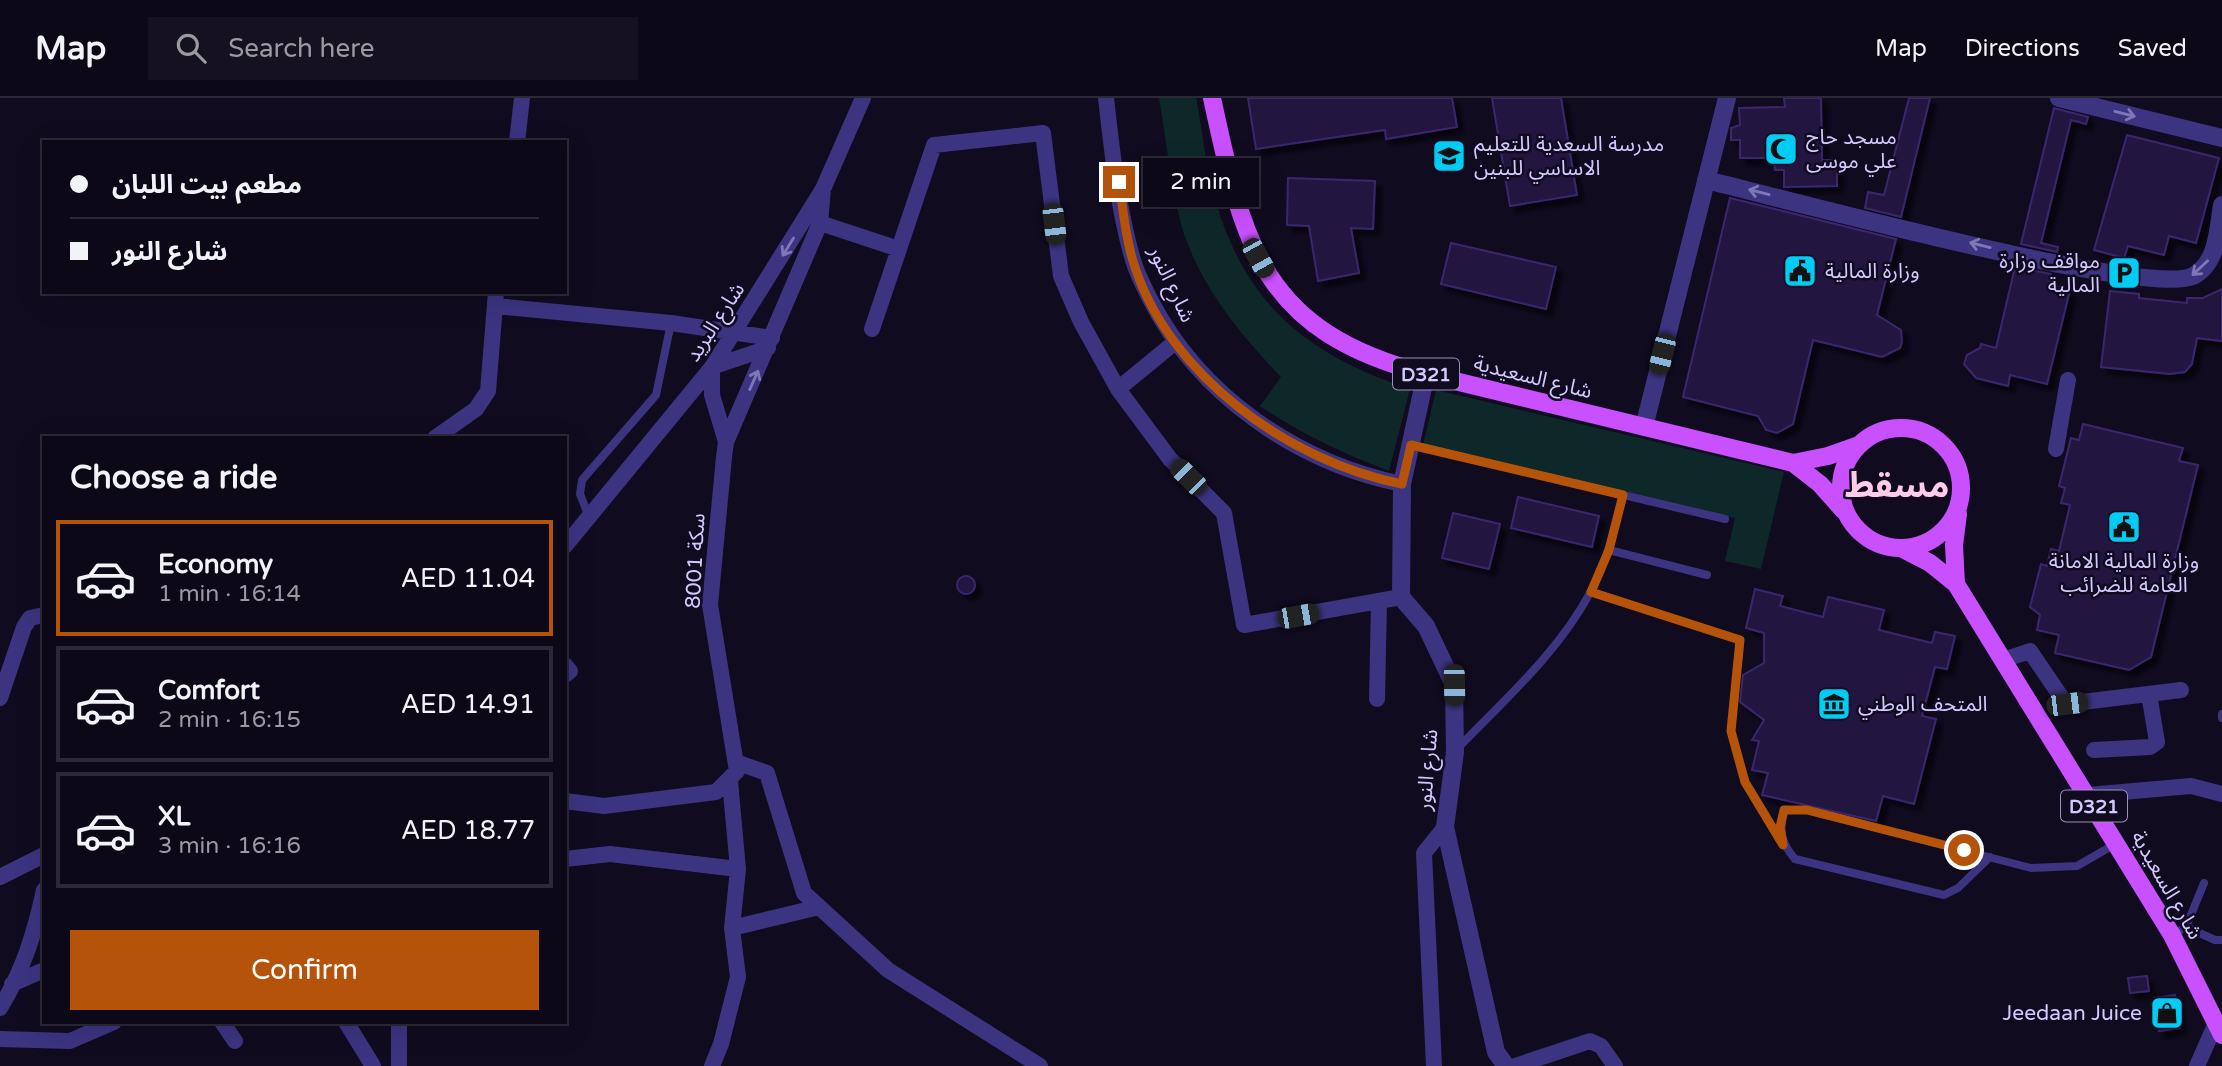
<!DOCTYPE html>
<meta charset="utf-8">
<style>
:root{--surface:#0c0817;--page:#151120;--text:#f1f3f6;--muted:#9a9aa1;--line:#2c2936;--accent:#b45309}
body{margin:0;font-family:"Varela Round","Noto Sans Arabic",sans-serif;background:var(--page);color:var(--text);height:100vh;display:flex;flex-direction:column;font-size:26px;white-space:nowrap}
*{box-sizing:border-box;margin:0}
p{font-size:23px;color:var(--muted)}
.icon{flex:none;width:38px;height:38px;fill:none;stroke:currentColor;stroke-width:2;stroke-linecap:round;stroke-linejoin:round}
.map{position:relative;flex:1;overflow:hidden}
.side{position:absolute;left:42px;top:338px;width:525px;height:588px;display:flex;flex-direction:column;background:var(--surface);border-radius:0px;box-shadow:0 7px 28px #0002,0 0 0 2px var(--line)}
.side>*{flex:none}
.hud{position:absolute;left:42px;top:42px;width:525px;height:154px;border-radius:0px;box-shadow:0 7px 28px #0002,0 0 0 2px var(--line);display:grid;align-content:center;height:154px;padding:0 28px;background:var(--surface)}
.end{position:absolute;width:32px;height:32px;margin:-16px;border:9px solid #b45309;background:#fff;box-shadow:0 0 0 4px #fff}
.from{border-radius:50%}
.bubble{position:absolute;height:49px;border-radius:0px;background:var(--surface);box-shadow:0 7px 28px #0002,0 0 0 2px var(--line);font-size:23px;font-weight:600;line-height:49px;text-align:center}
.car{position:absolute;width:21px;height:42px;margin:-21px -10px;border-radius:9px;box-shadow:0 0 5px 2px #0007;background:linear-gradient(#222 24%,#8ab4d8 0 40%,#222 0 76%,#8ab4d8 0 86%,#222 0)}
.hud b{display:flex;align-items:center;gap:24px;height:66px;font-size:26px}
.hud b+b{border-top:2px solid var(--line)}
.hud i{width:18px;height:18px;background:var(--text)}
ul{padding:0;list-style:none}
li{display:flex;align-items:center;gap:21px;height:116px;margin:0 14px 10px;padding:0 14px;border:4px solid var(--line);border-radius:0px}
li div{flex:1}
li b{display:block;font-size:26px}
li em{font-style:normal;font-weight:600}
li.selected{border-color:var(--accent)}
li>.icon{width:63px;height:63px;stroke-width:1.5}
h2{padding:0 28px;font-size:32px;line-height:84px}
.cta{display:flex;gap:14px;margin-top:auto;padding:14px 28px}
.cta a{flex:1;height:80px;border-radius:0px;background:var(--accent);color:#fff;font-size:28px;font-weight:600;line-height:80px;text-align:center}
header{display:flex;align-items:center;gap:42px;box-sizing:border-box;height:98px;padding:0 35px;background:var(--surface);border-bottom:2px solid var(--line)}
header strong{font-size:33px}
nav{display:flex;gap:38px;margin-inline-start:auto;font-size:24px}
.search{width:490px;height:63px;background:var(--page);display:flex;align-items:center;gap:18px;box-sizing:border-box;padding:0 24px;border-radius:0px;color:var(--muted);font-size:26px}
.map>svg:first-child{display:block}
.green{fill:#0e2829}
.building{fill:#221641;stroke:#3a276e;stroke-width:2;filter:url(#shadow)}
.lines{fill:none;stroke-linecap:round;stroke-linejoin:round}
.service{stroke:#3c3480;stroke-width:8}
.minor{stroke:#3c3480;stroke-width:16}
.tertiary{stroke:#3c3480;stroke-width:18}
.primary{stroke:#c950ff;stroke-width:18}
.oneway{stroke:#8077b9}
.route{stroke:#b45309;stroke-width:9}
.labels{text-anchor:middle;stroke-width:5;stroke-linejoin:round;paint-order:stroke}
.shield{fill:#100b1f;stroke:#9890bc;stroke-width:2}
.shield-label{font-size:19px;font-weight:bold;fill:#d3c9ff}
.poi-label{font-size:21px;fill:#d3c9ff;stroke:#100b1f;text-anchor:start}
.street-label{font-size:21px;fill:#d3c9ff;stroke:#100b1f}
.town-label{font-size:35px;font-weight:bold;fill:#ffcbe9;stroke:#100b1f}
</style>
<header>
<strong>Map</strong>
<div class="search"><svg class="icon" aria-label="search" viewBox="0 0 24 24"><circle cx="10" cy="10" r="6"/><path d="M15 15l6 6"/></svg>Search here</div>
<nav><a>Map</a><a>Directions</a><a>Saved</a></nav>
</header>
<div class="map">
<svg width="2222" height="968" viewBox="0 0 2222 968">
<defs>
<filter id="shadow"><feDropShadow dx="6" dy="6" stdDeviation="2" flood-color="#0009"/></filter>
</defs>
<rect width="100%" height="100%" fill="#100b1f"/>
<path class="green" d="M 1159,0 L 1196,0 C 1203,34 1206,72 1216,105 C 1248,210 1310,258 1410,291 L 1389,373 C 1343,355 1301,336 1260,308 L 1281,279 C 1238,234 1196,183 1180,122 C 1170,82 1166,40 1159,0 Z
M 1436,292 L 1784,374 L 1761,471 L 1725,463 L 1735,420 L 1423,347 Z"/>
<path class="building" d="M 1248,0 L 1452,0 L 1457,29 L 1386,41 L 1385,32 L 1256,51 Z
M 1492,0 L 1561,0 L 1577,97 L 1510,108 Z
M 1784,0 L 1821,0 L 1822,62 L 1837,62 L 1837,88 L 1784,89 L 1784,72 L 1775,72 L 1774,60 L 1740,60 L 1740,42 L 1731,42 L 1731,30 L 1740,27 L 1739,10 L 1785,9 Z
M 1909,0 L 1930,0 L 1901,119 L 1865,110 L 1868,94 L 1884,97 Z
M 2054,10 L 2088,19 L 2086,26 L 2071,22 L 2041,145 L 2058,149 L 2057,154 L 2021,146 Z
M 2127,37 L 2219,60 L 2196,145 L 2169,138 L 2164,157 L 2128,148 L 2124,160 L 2094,152 Z
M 1288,80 L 1375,83 L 1373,131 L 1351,130 L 1359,175 L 1318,183 L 1309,128 L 1287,127 Z
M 1730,100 L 1896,141 L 1877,217 L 1901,232 L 1902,244 L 1900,250 L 1882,259 L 1813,242 L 1793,326 L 1777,335 L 1766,332 L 1758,318 L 1683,299 Z
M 1451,145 L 1556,169 L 1546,211 L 1441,186 Z
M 2015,169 L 2051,176 L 2049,187 L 2070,192 L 2047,286 L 2010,277 L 2008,288 L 1976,280 L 1964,266 L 1967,257 L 1980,250 L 1981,246 L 1996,250 Z
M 2222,191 L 2222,243 L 2197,240 L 2192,266 L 2185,274 L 2170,276 L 2101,269 L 2110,193 L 2139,196 L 2139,200 L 2187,205 L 2187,200 L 2203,200 Z
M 2083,326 L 2183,350 L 2179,363 L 2198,367 L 2151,559 L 2129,572 L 2055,555 L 2059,537 L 2037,532 L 2040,517 L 2030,509 L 2041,466 L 2047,468 L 2051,451 L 2059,453 L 2070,407 L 2061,405 L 2065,390 L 2059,388 L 2071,340 L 2079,342 Z
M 1518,399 L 1599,418 L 1592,449 L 1511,430 Z
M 1453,415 L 1500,426 L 1489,471 L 1442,460 Z
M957 487a9 9 0 1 1 18 0a9 9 0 1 1-18 0Z
M 1755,491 L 1783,498 L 1780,508 L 1823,519 L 1828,499 L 1884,512 L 1879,532 L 1932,545 L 1935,534 L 1955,538 L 1947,571 L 1935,569 L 1922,618 L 1936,621 L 1914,706 L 1883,698 L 1876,723 L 1762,697 L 1768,675 L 1752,672 L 1759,643 L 1752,642 L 1764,622 L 1740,604 L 1743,577 L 1764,565 L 1764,535 L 1746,530 Z
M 2147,878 L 2149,893 L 2130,895 L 2128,880 Z
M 2175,897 L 2180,930 L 2159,933 L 2155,900 Z"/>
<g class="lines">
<path class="service" d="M 1411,347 L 1725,421
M 589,419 L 580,396 L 582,382 L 656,297 L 671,225
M 1609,452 L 1707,477
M 1591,494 L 1740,542 L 1731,633 L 1745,684 L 1779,741
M 2222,616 L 2222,620
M 1457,651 C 1504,602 1559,554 1591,493 C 1607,463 1615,430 1623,397
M 1990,759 L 1958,790 L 1944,797 L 1795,761 C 1781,745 1779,733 1784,712 L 1807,712 L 2031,770 L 2077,768 L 2117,745
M 2186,829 L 2215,842 L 2222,842
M 2172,837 L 2186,829 L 2204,785"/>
<path class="minor" d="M 1106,0 C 1112,53 1118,111 1133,162 C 1137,176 1144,189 1150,201 C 1199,297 1297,365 1402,386
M 517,44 L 522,0
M 820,125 L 899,151
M 496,208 L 671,225 L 772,240
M 872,231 L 934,47 L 1043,35 L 1061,178 L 1081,224 L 1118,291 L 1170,361 L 1224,415 L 1244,527 L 1401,499
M 712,269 L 712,297 L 726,344
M 712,269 L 768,250
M 1118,291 L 1174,245
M 435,340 L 476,311 L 488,293 L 496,194
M 2056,351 L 2068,282
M 565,448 L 712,269 L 823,91 L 863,0
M 2003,562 L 2030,553 L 2066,606 L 2181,592
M 565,567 L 570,573 L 565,577
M 0,600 L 24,529 L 30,520 L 44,517
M 1377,601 L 1379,503
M 2094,652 L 2150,649 L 2157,644 L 2149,596
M 736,664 L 767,675 L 804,795 L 888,872 L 1040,968
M 2088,697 L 2191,688 L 2222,696
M 565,703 L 604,708 L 716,694 L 737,673 L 710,507 L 724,359 L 726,344 L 820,125 L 823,91
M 565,761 L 610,756 L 738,771
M 0,779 L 44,757
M 732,830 L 819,809
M 12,886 L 44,872
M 0,910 C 23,873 35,834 44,792
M 222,924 L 235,943
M 346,924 L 373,968
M 0,941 L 70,943 L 114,924
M 399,968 L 399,924
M 712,968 L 721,946 L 738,879 L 732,830 L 738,771 L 730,683
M 1434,968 L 1424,755 L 1445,729
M 1515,968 L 1590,943 L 1601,948 L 1615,968
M 2197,968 L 2216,925"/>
<path class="tertiary" d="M 2059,0 L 2222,40
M 1706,82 C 1778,99 2147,200 2193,178 C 2218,165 2218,131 2222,107
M 1426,276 L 1402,386 L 1401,499 L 1426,528 L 1454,587 L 1455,654 L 1445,729 L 1496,954 L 1506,968
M 1644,329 L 1727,0"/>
<path class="primary" d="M 1212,0 C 1244,149 1262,233 1426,276 L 1793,365 L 1828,358 L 1859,347
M1841 390a60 60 0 1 1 120 0a60 60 0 1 1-120 0Z
M 1793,365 L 1820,386 L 1844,413
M 1901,450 L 1930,465 L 1956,486 L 2172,837 L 2222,937
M 1956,486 L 1954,447 L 1958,416"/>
</g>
<defs><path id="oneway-shaft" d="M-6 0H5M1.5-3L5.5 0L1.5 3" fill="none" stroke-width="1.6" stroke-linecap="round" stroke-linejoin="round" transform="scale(1.75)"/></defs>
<g class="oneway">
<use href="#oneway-shaft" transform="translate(2125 16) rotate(14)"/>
<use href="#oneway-shaft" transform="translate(1759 94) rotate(-166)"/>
<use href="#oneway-shaft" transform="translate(1980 147) rotate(-166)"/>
<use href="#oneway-shaft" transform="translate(788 149) rotate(122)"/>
<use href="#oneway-shaft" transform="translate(2200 170) rotate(137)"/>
<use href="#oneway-shaft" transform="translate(754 282) rotate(-66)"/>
</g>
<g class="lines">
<path class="route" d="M 1119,84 C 1123,110 1125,138 1133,163 C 1167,277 1290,364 1402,386 L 1411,347 L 1623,397 L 1609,452 L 1591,494 L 1740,542 L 1731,633 L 1745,684 L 1783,747 L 1780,729 L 1784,712 L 1807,712 L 1964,752"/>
</g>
<defs>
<symbol id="mosque-square" viewBox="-11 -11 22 22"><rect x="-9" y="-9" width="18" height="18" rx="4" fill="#00ccf4" stroke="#100b1f"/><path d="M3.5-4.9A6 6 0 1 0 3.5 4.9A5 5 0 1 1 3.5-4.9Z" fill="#111"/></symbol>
<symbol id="school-square" viewBox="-11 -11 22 22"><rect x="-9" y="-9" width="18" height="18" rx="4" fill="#00ccf4" stroke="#100b1f"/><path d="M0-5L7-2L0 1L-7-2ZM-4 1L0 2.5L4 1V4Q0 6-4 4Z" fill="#111"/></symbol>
<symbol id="civic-square" viewBox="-11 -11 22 22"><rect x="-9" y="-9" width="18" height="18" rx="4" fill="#00ccf4" stroke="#100b1f"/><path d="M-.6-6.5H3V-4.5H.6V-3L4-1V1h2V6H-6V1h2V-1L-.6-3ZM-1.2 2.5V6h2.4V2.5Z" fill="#111"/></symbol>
<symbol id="parking-square" viewBox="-11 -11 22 22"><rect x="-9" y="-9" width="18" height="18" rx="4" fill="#00ccf4" stroke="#100b1f"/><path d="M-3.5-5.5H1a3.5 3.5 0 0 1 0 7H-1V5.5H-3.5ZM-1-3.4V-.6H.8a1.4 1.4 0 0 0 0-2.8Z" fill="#111"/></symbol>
<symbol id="museum-square" viewBox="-11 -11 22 22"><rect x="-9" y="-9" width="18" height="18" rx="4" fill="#00ccf4" stroke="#100b1f"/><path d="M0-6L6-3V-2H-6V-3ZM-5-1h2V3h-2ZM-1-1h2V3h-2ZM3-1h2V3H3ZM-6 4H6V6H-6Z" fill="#111"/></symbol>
<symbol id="shop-square" viewBox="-11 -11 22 22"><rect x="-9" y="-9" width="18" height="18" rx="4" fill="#00ccf4" stroke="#100b1f"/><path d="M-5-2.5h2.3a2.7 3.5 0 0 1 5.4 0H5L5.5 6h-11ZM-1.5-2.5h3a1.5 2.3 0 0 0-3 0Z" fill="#111"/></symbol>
</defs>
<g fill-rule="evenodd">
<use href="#mosque-square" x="1762" y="32" width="38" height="38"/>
<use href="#school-square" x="1430" y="39" width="38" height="38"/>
<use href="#civic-square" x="1781" y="154" width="38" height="38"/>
<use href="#parking-square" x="2105" y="156" width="38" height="38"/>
<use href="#civic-square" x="2105" y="410" width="38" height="38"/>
<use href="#museum-square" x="1815" y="587" width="38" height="38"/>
<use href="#shop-square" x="2148" y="896" width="38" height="38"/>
</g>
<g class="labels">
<g class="shield">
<rect x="1393" y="260.5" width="66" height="31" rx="5"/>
<rect x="2061" y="692.5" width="66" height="31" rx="5"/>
</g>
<g class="shield-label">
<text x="1426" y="283">D321</text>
<text x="2094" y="715">D321</text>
</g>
<g class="poi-label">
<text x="1806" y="46">مسجد حاج<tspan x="1806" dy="24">علي موسى</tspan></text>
<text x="1474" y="53">مدرسة السعدية للتعليم<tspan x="1474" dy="24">الاساسي للبنين</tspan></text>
<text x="2100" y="170" text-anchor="end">َمواقف وزارة<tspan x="2100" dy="24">المالية</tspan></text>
<text x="1825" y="180">وزارة المالية</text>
<text x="2124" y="470" text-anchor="middle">وزارة المالية الامانة<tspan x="2124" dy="24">العامة للضرائب</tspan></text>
<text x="1858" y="613">المتحف الوطني</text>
<text x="2142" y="922" text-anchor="end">Jeedaan Juice</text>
</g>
<g class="street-label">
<text transform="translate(1172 186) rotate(65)" y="7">شارع النور</text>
<text transform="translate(715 224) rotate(-57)" y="7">شارع البريد</text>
<text transform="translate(1533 279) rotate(14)" y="7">شارع السعيدية</text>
<text transform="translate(695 463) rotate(-87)" y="7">سكة 8001</text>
<text transform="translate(1427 672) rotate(-85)" y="7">شارع النور</text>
<text transform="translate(2167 787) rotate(60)" y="7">شارع السعيدية</text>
</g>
<g class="town-label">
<text x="1897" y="399">مسقط</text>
</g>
</g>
</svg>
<i class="end from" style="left:1964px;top:752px"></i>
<i class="end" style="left:1119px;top:84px"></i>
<div class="bubble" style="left:1143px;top:60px;width:116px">2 min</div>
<i class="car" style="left:1054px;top:126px;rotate:173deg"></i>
<i class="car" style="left:1258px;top:160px;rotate:151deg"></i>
<i class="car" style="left:1662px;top:256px;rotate:194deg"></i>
<i class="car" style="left:1188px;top:379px;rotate:315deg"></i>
<i class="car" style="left:1298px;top:518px;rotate:80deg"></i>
<i class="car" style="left:1454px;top:587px;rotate:179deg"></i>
<i class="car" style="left:2067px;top:606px;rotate:83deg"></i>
<div class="hud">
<b><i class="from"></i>مطعم بيت اللبان</b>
<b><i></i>شارع النور</b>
</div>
<section class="side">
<h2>Choose a ride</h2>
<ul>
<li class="selected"><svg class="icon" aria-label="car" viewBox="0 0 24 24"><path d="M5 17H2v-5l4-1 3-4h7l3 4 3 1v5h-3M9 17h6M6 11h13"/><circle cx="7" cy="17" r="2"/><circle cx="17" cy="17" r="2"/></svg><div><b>Economy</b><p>1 min · 16:14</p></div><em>AED 11.04</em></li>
<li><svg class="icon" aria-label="car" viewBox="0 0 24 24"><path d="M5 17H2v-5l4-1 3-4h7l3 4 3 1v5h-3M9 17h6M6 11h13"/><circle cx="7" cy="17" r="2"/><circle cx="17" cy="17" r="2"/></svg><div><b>Comfort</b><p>2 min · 16:15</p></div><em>AED 14.91</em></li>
<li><svg class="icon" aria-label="car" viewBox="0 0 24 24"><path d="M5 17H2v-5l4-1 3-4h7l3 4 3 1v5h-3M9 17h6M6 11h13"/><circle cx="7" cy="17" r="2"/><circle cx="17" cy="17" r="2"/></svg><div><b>XL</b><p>3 min · 16:16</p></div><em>AED 18.77</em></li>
</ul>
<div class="cta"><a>Confirm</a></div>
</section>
</div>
